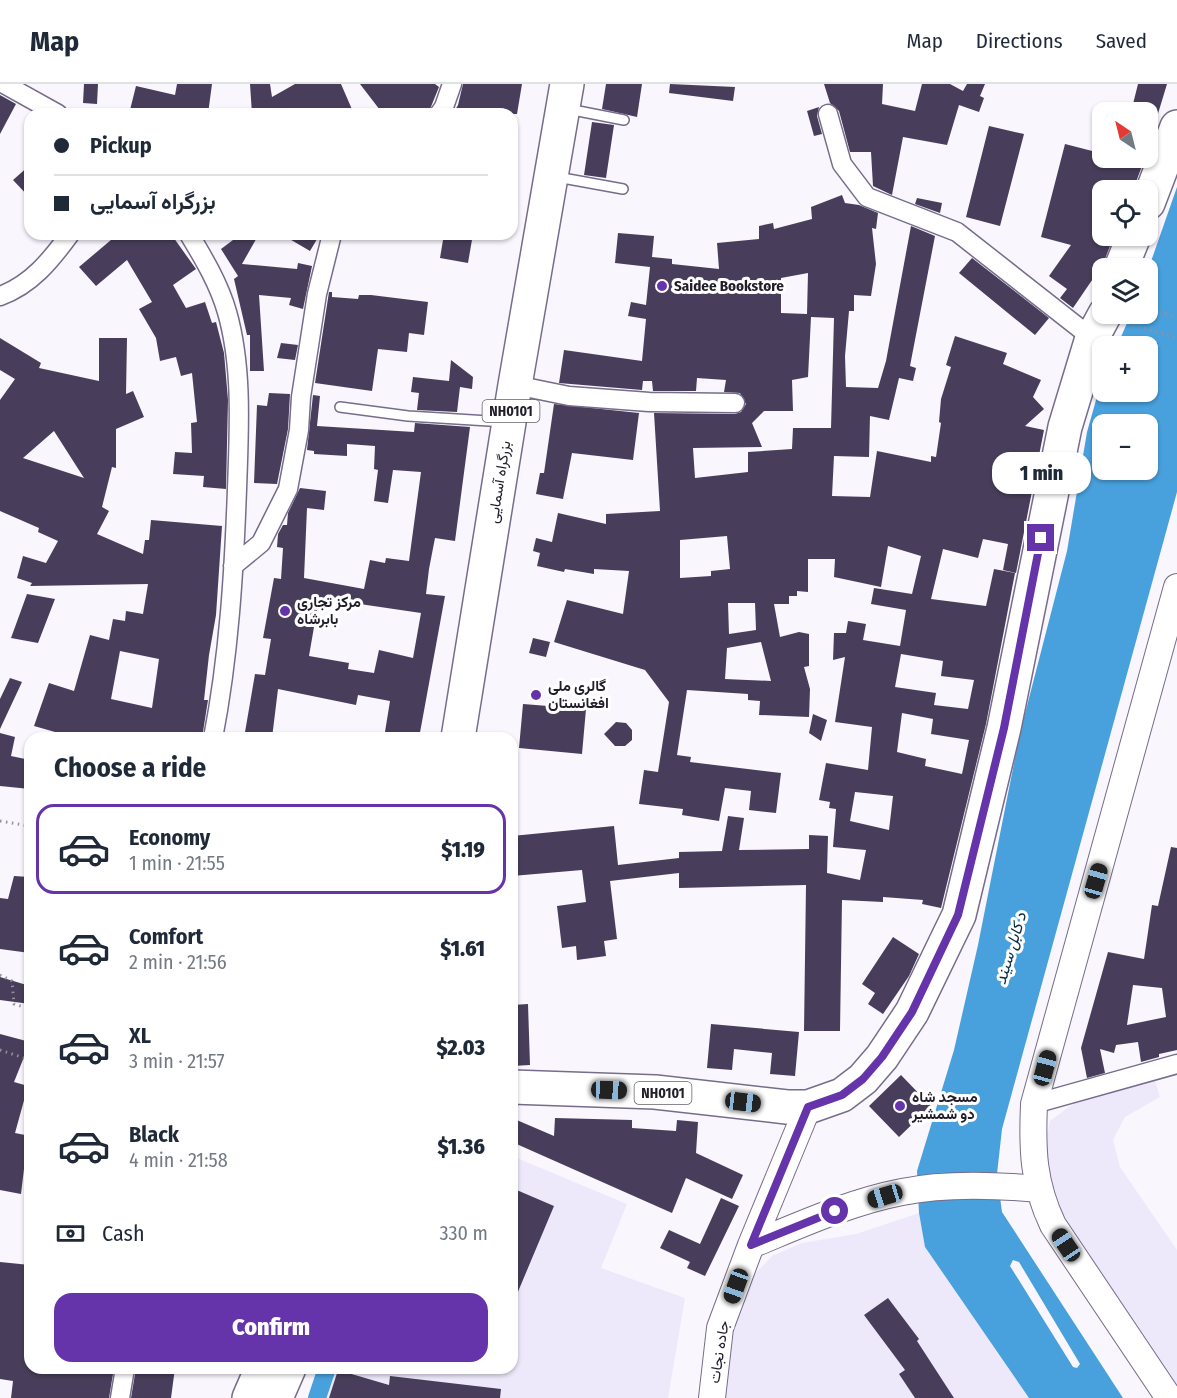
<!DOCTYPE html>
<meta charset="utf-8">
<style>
:root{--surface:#fff;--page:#f2f2f3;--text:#1f2937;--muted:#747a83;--line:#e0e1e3;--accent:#6533aa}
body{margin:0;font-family:"Fira Sans Condensed",Vazirmatn,sans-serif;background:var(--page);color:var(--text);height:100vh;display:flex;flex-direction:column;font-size:22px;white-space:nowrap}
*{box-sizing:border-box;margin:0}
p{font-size:20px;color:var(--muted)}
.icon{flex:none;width:33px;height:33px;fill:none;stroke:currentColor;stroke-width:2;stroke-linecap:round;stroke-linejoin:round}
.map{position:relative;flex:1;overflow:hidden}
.sheet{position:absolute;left:24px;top:648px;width:494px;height:642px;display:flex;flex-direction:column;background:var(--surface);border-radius:18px;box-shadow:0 2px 4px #0004}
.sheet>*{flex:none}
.hud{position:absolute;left:24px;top:24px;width:494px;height:132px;border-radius:18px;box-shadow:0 2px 4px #0004;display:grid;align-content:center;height:132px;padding:0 30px;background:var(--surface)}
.needle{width:39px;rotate:325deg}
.controls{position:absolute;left:1092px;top:18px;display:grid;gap:12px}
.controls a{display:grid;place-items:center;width:66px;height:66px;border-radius:12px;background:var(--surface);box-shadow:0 2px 4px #0004;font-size:30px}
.end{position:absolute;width:27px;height:27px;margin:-14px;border:8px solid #6533aa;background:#fff;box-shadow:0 0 0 3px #fff}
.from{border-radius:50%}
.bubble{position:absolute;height:42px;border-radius:18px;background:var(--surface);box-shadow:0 2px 4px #0004;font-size:20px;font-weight:800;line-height:42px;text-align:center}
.car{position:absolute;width:18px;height:36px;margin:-18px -9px;border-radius:8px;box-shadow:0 0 4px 2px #0007;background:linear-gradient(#222 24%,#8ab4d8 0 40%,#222 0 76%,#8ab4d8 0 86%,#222 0)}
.hud b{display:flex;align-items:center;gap:21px;height:57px;font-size:22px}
.hud b+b{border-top:2px solid var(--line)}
.hud i{width:15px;height:15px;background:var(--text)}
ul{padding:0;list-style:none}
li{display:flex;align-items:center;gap:18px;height:90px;margin:0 12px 9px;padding:0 18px;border:3px solid transparent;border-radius:18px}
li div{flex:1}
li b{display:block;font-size:22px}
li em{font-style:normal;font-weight:800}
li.on{border-color:var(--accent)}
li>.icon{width:54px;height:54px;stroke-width:1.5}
h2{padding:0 30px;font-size:27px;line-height:72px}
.pay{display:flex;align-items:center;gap:15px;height:66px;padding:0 30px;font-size:22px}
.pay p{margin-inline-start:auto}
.button{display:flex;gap:12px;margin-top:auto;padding:12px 30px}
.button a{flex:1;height:69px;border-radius:18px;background:var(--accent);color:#fff;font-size:24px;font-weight:800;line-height:69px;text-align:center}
header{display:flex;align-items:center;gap:36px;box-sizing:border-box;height:84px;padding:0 30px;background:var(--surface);border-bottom:2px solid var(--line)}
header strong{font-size:28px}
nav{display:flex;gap:33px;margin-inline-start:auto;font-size:21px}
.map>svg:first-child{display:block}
.built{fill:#eee9fa}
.water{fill:#48a1dd;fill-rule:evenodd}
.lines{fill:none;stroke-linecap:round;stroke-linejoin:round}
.canal{stroke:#48a1dd;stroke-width:18}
.building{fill:#483e5b;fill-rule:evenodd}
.lane-casing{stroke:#766c8b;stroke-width:12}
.street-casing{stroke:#766c8b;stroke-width:21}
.secondary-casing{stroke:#766c8b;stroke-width:28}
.highway-casing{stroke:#766c8b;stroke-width:36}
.path{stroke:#94909a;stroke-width:3;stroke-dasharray:1.5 4.5;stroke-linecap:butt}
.lane{stroke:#fff;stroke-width:9}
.street{stroke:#fff;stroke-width:18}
.secondary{stroke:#fff;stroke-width:26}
.highway{stroke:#fff;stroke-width:33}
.route{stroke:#6533aa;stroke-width:8}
.poi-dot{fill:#6533aa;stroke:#fff;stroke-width:2}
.labels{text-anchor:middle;stroke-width:6;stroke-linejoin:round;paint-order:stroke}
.shield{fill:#fff;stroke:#646169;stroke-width:1.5}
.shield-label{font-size:14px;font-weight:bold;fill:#211d29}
.poi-label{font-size:15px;font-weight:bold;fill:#211d29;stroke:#fff;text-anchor:start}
.street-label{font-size:15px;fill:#211d29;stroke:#fff}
.water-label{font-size:16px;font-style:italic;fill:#072e47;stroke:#fff}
</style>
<header>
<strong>Map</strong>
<nav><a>Map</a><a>Directions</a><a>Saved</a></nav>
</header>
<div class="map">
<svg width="1177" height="1314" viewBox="0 0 1177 1314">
<rect width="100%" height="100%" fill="#f9f6fe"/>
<path class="built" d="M 1155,996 L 1160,1013 L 1125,1033 L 1113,1056 L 1120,1083 L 1177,1166 L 1177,1304 L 1065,1135 L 1050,1105 L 1044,1068 L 1050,1037 L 1077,1017 Z
M 512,1072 L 627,1120 L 601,1184 L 685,1214 L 668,1314 L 326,1314 L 335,1284 L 512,1284 Z
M 919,1129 L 925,1163 L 1029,1314 L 724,1314 L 732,1250 L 750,1195 L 772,1172 L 802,1159 L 856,1150 Z"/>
<path class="water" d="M 1177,103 L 1177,408 L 1002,1045 L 997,1090 L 1002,1128 L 1123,1314 L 1029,1314 L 925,1163 L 919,1129 L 917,1087 L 954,966 L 978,861 L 1020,649 L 1067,467 L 1087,348 L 1102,295 L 1102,308 L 1148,308 L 1148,262 L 1117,262 L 1131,230 L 1148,230 L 1148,186 ZM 1102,340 L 1148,340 L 1148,386 L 1102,386 ZM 1013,1176 L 1019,1178 L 1080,1280 L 1077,1284 L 1073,1283 L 1010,1182 Z"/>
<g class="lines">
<path class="canal" d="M 317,1314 L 327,1284"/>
</g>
<path class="building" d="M 84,0 L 98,0 L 97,20 L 83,19 Z
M 177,0 L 212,0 L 208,30 L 129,30 L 136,2 L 175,11 Z
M 250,0 L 270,0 L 272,13 L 295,0 L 341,0 L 354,30 L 252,30 Z
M 360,0 L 435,0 L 439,3 L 428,30 L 383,30 Z
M 463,0 L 522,0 L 517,30 L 453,30 L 458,21 Z
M 606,0 L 642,0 L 637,33 L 602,25 Z
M 670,0 L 735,3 L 733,17 L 669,9 Z
M 824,0 L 883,0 L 882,20 L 915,27 L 922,0 L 950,0 L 963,7 L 967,0 L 985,0 L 980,12 L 984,14 L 979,28 L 959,21 L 947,61 L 903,53 L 892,111 L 873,102 L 871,68 L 850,68 L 839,27 L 830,19 Z
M 1138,0 L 1167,0 L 1150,56 L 1148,56 L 1148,28 L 1131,28 Z
M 0,11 L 16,20 L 0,50 Z
M 819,23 L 817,32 L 822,50 L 814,52 L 807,27 Z
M 592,38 L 614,41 L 606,94 L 584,91 Z
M 989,42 L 1024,50 L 1000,142 L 966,133 Z
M 1065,60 L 1100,69 L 1099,74 L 1145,74 L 1133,106 L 1102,106 L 1102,152 L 1114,152 L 1103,180 L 1073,224 L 1060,214 L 1067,205 L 1049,192 L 1071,161 L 1041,153 Z
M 30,81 L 30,114 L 13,96 Z
M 842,111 L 845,119 L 859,121 L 878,129 L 876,145 L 872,144 L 876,180 L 871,212 L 854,211 L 854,227 L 849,227 L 845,272 L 846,303 L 878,304 L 886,277 L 911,142 L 935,152 L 910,282 L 916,284 L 913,297 L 899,294 L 889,336 L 870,332 L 869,373 L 834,372 L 832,412 L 870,413 L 877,367 L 931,378 L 931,372 L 936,373 L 941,339 L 939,338 L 941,315 L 951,283 L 946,281 L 955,252 L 1007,269 L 1003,280 L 1041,296 L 1033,313 L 1044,325 L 1025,342 L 1044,346 L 1016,489 L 1003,486 L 1008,460 L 983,455 L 978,474 L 943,465 L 931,515 L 986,522 L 994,485 L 1015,489 L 986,640 L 941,824 L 922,820 L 923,816 L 883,813 L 883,818 L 842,816 L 840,947 L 804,947 L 806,801 L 679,804 L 679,789 L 610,797 L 617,855 L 604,857 L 606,872 L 577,876 L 576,862 L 562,864 L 557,822 L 586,818 L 582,786 L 512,792 L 512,752 L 614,742 L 618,781 L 679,774 L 679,768 L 722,767 L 728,732 L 744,734 L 739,766 L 809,765 L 809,751 L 828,752 L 827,789 L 860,796 L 866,766 L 833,763 L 836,725 L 829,724 L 830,718 L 819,716 L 826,679 L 868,686 L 872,643 L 835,638 L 845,573 L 833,576 L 834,549 L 846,549 L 848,537 L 866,540 L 863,556 L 900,562 L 906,526 L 871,520 L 874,504 L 912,510 L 921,472 L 888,462 L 881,503 L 834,493 L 835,475 L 808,475 L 808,508 L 797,507 L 797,512 L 789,512 L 789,520 L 774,520 L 780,553 L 799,548 L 809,550 L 809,582 L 804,583 L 810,605 L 809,633 L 759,631 L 760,617 L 748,616 L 748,610 L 687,606 L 677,671 L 691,673 L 690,678 L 781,689 L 776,729 L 749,726 L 751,707 L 725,704 L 719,737 L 682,731 L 683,725 L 639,720 L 644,686 L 658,688 L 669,618 L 645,586 L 554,558 L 567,516 L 623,530 L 629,487 L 594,485 L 594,490 L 565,485 L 564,488 L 537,482 L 540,469 L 533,467 L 536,454 L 552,458 L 558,429 L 606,440 L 606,430 L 660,427 L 654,329 L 735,330 L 741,328 L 746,320 L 740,309 L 724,308 L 726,296 L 697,294 L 696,307 L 653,307 L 652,297 L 643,297 L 642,306 L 559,299 L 564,266 L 642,277 L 646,235 L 628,232 L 631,218 L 646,221 L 650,183 L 615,179 L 618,149 L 654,152 L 652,173 L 672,175 L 672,180 L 719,185 L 717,159 L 759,155 L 759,142 L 773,139 L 774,145 L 812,135 L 811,123 ZM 808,189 L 807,230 L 781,229 L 781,194 ZM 811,233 L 834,234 L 831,344 L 793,344 L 792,365 L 748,368 L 748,388 L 695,394 L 693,364 L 762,363 L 752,339 L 764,327 L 793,327 L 792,296 L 808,293 ZM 727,452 L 730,485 L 711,487 L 711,492 L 680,494 L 680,456 ZM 728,519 L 755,519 L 756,546 L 729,550 ZM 761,558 L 771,597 L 725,595 L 727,564 ZM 901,570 L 943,577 L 941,592 L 974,596 L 968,625 L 934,621 L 936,609 L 895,603 ZM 902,629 L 933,635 L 931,650 L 969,656 L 962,690 L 925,682 L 926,675 L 897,668 ZM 855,708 L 893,712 L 889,746 L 850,737 Z
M 917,114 L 942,119 L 940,129 L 915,120 Z
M 118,150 L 171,150 L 196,185 L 173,201 L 186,224 L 205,218 L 212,239 L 216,238 L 224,269 L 228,316 L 226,405 L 203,403 L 204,392 L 173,390 L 175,368 L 192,369 L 191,339 L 197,338 L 192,289 L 181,292 L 176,273 L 160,277 L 156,254 L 139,225 L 152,218 L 127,176 L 96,202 L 79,183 Z
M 241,150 L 259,150 L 242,180 L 297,185 L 298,179 L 312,182 L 303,225 L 289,221 L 291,214 L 259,211 L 264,287 L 250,287 L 250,251 L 247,251 L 234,195 L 238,192 L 221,165 Z
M 281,150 L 320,150 L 310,167 Z
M 444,150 L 473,150 L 468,179 L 440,174 Z
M 972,174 L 1049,234 L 1035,251 L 959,189 Z
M 329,208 L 332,208 L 332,213 L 358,215 L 359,211 L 371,211 L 428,218 L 424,251 L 409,249 L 407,268 L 378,265 L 372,307 L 315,299 Z
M 0,254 L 41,279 L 39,284 L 99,297 L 99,254 L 127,254 L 126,310 L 133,307 L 144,333 L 116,345 L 116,384 L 112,383 L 102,423 L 109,427 L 97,450 L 143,470 L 145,456 L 149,456 L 151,436 L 222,442 L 216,531 L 209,571 L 204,616 L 208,616 L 202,654 L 76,654 L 34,642 L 49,599 L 74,607 L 90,551 L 109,556 L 113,535 L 125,537 L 126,527 L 143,530 L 148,500 L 30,502 L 32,499 L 17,494 L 23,472 L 46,479 L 58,457 L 38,448 L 39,444 L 0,427 L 0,316 L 15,295 L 0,286 ZM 54,347 L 84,394 L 23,374 ZM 120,567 L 159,575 L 152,624 L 111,615 Z
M 281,259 L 298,261 L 295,276 L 277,274 Z
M 451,276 L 473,293 L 472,305 L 460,303 L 457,328 L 417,326 L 419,309 L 411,308 L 413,293 L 449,297 Z
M 269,309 L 290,310 L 288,345 L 277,400 L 254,399 L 257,321 L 267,322 Z
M 313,311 L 320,312 L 317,342 L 414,348 L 415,339 L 470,343 L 455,457 L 435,454 L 429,485 L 426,510 L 445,512 L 419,654 L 384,654 L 390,617 L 358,611 L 356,621 L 278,605 L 272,654 L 244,654 L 255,590 L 265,591 L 271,555 L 263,554 L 274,494 L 281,495 L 283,464 L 277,463 L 278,450 L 283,441 L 287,441 L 288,429 L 300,404 L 326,407 L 324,426 L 307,424 L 304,494 L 364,505 L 370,476 L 385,479 L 386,474 L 409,477 L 421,388 L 393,386 L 388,419 L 374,417 L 378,386 L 374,385 L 375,362 L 347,360 L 347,372 L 314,370 L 314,367 L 307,366 ZM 319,514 L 421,529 L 413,574 L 379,566 L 374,589 L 348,585 L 349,579 L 309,572 Z
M 554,320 L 639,329 L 633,376 L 572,369 L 563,415 L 536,410 L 540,389 L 544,389 Z
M 27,510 L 55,515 L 38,559 L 11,554 Z
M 533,554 L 550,558 L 546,573 L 529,569 Z
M 10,594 L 22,598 L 0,645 L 0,615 Z
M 523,620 L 586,625 L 582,670 L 519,664 Z
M 813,630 L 827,636 L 821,657 L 809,649 Z
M 616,638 L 626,639 L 632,646 L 632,656 L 625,662 L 615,662 L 604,650 Z
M 0,649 L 15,653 L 11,672 L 30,676 L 30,705 L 0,702 Z
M 1171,763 L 1177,764 L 1177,966 L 1159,970 L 1159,973 L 1141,978 L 1138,958 L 1116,961 L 1114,969 L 1100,965 L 1105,989 L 1087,994 L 1081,964 L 1108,868 L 1144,875 L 1152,821 L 1158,822 ZM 1133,901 L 1162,904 L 1166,933 L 1127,941 Z
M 14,792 L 29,793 L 27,813 L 30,814 L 30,869 L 0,865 L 0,814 L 8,815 Z
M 893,853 L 919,870 L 909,892 L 883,930 L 868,920 L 875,909 L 862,900 Z
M 0,893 L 30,902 L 30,920 L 0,916 Z
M 528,920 L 530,981 L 512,982 L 512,921 Z
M 711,940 L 799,948 L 795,992 L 770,990 L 772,969 L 734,965 L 732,986 L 707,984 Z
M 0,950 L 30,958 L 14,998 L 28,1002 L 15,1049 L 30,1052 L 30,1087 L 24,1085 L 21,1110 L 0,1106 Z
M 901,991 L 931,1022 L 899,1053 L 869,1022 Z
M 512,1034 L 554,1052 L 555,1034 L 632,1036 L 632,1044 L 676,1047 L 677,1036 L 698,1038 L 696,1069 L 743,1091 L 732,1115 L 686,1094 L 672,1129 L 512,1058 Z
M 512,1104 L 554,1122 L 512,1222 Z
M 721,1114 L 739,1122 L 705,1192 L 687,1184 L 690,1178 L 660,1164 L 669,1146 L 700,1160 Z
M 0,1178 L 30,1181 L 30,1284 L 114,1284 L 109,1314 L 11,1314 L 13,1297 L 0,1295 Z
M 888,1214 L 919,1255 L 917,1257 L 954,1314 L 915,1314 L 899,1290 L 905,1286 L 864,1231 Z
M 136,1284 L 175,1284 L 171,1314 L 131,1314 Z
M 338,1286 L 389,1301 L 390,1292 L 501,1305 L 500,1314 L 329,1314 Z"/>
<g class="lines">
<defs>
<path id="lane" d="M 568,25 L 624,36
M 557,93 L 623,105
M 340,323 L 408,332 L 505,338"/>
<path id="street" d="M 4,0 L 58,30
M 439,30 L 444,23 L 452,0
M 828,30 L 842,80 L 867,113 L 957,148 L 1092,254
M 189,150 C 204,175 219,200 227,228 C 243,284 239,347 237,405 C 234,488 229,572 213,654
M 0,212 C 31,201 51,176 70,150
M 515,301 L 569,312 L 649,318 L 735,319
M 233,482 L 261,459 L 288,405 L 299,346 L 301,313 L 317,210 L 332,150
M 1034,1020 L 1177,980
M 120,1314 L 125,1284"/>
<path id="secondary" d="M 751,1161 C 800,1141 850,1118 902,1108 C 945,1099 995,1101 1039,1105
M 712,1314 L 720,1244 L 751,1161 L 808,1023
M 1169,1314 L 1053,1141 C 1033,1099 1032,1066 1034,1020 L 1177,503"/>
<path id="highway" d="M 1148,119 L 1177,43
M 1121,184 L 1134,152
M 458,654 L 515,301 L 567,0
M 512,1003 L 655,1008 L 787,1023 L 808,1023 L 842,1011 L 863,995 L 882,973 L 912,928 L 959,831 L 1004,644 L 1065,343 L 1092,254 L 1105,230
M 249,1314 L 262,1284
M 276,1314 L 289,1284"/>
</defs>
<use href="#lane" class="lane-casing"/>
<use href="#street" class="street-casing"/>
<use href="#secondary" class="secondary-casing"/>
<use href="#highway" class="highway-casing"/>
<path class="path" d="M 1148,225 L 1177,233
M 1127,239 L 1177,254
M 0,737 L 30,742
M 0,891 L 12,897 L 14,920 L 30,925
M 0,966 L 30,976"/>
<use href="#lane" class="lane"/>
<use href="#street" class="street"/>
<use href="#secondary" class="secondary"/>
<use href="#highway" class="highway"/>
</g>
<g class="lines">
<path class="route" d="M 835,1127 L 751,1161 L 808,1023 L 842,1011 L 863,995 L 882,973 L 912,928 L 958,831 L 1004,644 L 1041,454"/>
</g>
<g class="poi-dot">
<circle cx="662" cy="202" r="6"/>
<circle cx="285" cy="527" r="6"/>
<circle cx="536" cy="611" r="6"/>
<circle cx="900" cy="1022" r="6"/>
</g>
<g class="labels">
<g class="shield">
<rect x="482.5" y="316" width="57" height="22" rx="4.5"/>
<rect x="634.5" y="998" width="57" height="22" rx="4.5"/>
</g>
<g class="shield-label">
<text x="511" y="332">NH0101</text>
<text x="663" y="1014">NH0101</text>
</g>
<g class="poi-label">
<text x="674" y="207">Saidee Bookstore</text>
<text x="297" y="523">مرکز تجاری<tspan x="297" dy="17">بابرشاه</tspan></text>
<text x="548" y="607">گالری ملی<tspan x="548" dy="17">افغانستان</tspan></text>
<text x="912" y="1018">مسجد شاه<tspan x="912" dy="17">دو شمشیر</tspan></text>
</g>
<g class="street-label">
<text transform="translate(499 398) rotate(-81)" y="5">بزرگراه آسمایی</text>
<text transform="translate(719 1268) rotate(-81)" y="5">جاده نجات</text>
</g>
<g class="water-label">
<text transform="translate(1010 864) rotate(-73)" y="6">د کابل سيند</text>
</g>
</g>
</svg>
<div class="controls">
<a><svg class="needle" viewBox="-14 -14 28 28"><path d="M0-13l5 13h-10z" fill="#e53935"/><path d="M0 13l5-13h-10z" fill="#747a83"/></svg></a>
<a><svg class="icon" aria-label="locate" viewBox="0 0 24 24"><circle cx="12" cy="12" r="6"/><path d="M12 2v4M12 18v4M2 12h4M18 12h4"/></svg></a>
<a><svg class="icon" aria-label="layers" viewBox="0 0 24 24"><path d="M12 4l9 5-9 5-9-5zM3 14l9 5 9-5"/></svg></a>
<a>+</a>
<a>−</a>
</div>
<i class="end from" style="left:835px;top:1127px"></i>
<i class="end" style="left:1041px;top:454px"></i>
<div class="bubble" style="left:992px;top:368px;width:99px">1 min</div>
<i class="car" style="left:1096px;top:797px;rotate:16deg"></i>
<i class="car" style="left:1045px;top:984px;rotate:15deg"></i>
<i class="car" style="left:609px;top:1006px;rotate:92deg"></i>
<i class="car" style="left:743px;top:1018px;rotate:97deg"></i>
<i class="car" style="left:885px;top:1112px;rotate:253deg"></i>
<i class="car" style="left:1066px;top:1161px;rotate:326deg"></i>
<i class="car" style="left:736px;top:1202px;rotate:200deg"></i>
<div class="hud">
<b><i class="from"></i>Pickup</b>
<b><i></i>بزرگراه آسمایی</b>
</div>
<section class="sheet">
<h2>Choose a ride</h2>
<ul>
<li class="on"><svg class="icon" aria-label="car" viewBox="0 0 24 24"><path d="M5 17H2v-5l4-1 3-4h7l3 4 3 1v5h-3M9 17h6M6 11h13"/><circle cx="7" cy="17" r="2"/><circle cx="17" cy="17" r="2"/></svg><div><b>Economy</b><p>1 min · 21:55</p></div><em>$1.19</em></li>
<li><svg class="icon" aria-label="car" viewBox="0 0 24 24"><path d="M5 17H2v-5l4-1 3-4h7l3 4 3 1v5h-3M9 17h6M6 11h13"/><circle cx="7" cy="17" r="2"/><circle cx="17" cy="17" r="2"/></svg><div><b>Comfort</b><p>2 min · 21:56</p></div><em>$1.61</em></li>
<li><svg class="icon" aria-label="car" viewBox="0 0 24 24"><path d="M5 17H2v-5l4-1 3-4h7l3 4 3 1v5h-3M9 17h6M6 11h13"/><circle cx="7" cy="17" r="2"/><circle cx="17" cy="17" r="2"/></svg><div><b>XL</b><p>3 min · 21:57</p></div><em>$2.03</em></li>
<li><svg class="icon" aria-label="car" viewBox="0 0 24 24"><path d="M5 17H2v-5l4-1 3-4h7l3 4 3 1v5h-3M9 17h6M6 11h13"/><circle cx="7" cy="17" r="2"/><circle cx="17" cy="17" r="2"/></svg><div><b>Black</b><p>4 min · 21:58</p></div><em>$1.36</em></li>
</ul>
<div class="pay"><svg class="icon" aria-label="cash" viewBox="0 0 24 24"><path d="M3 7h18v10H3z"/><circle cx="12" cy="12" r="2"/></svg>Cash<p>330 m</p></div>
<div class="button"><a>Confirm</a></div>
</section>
</div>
